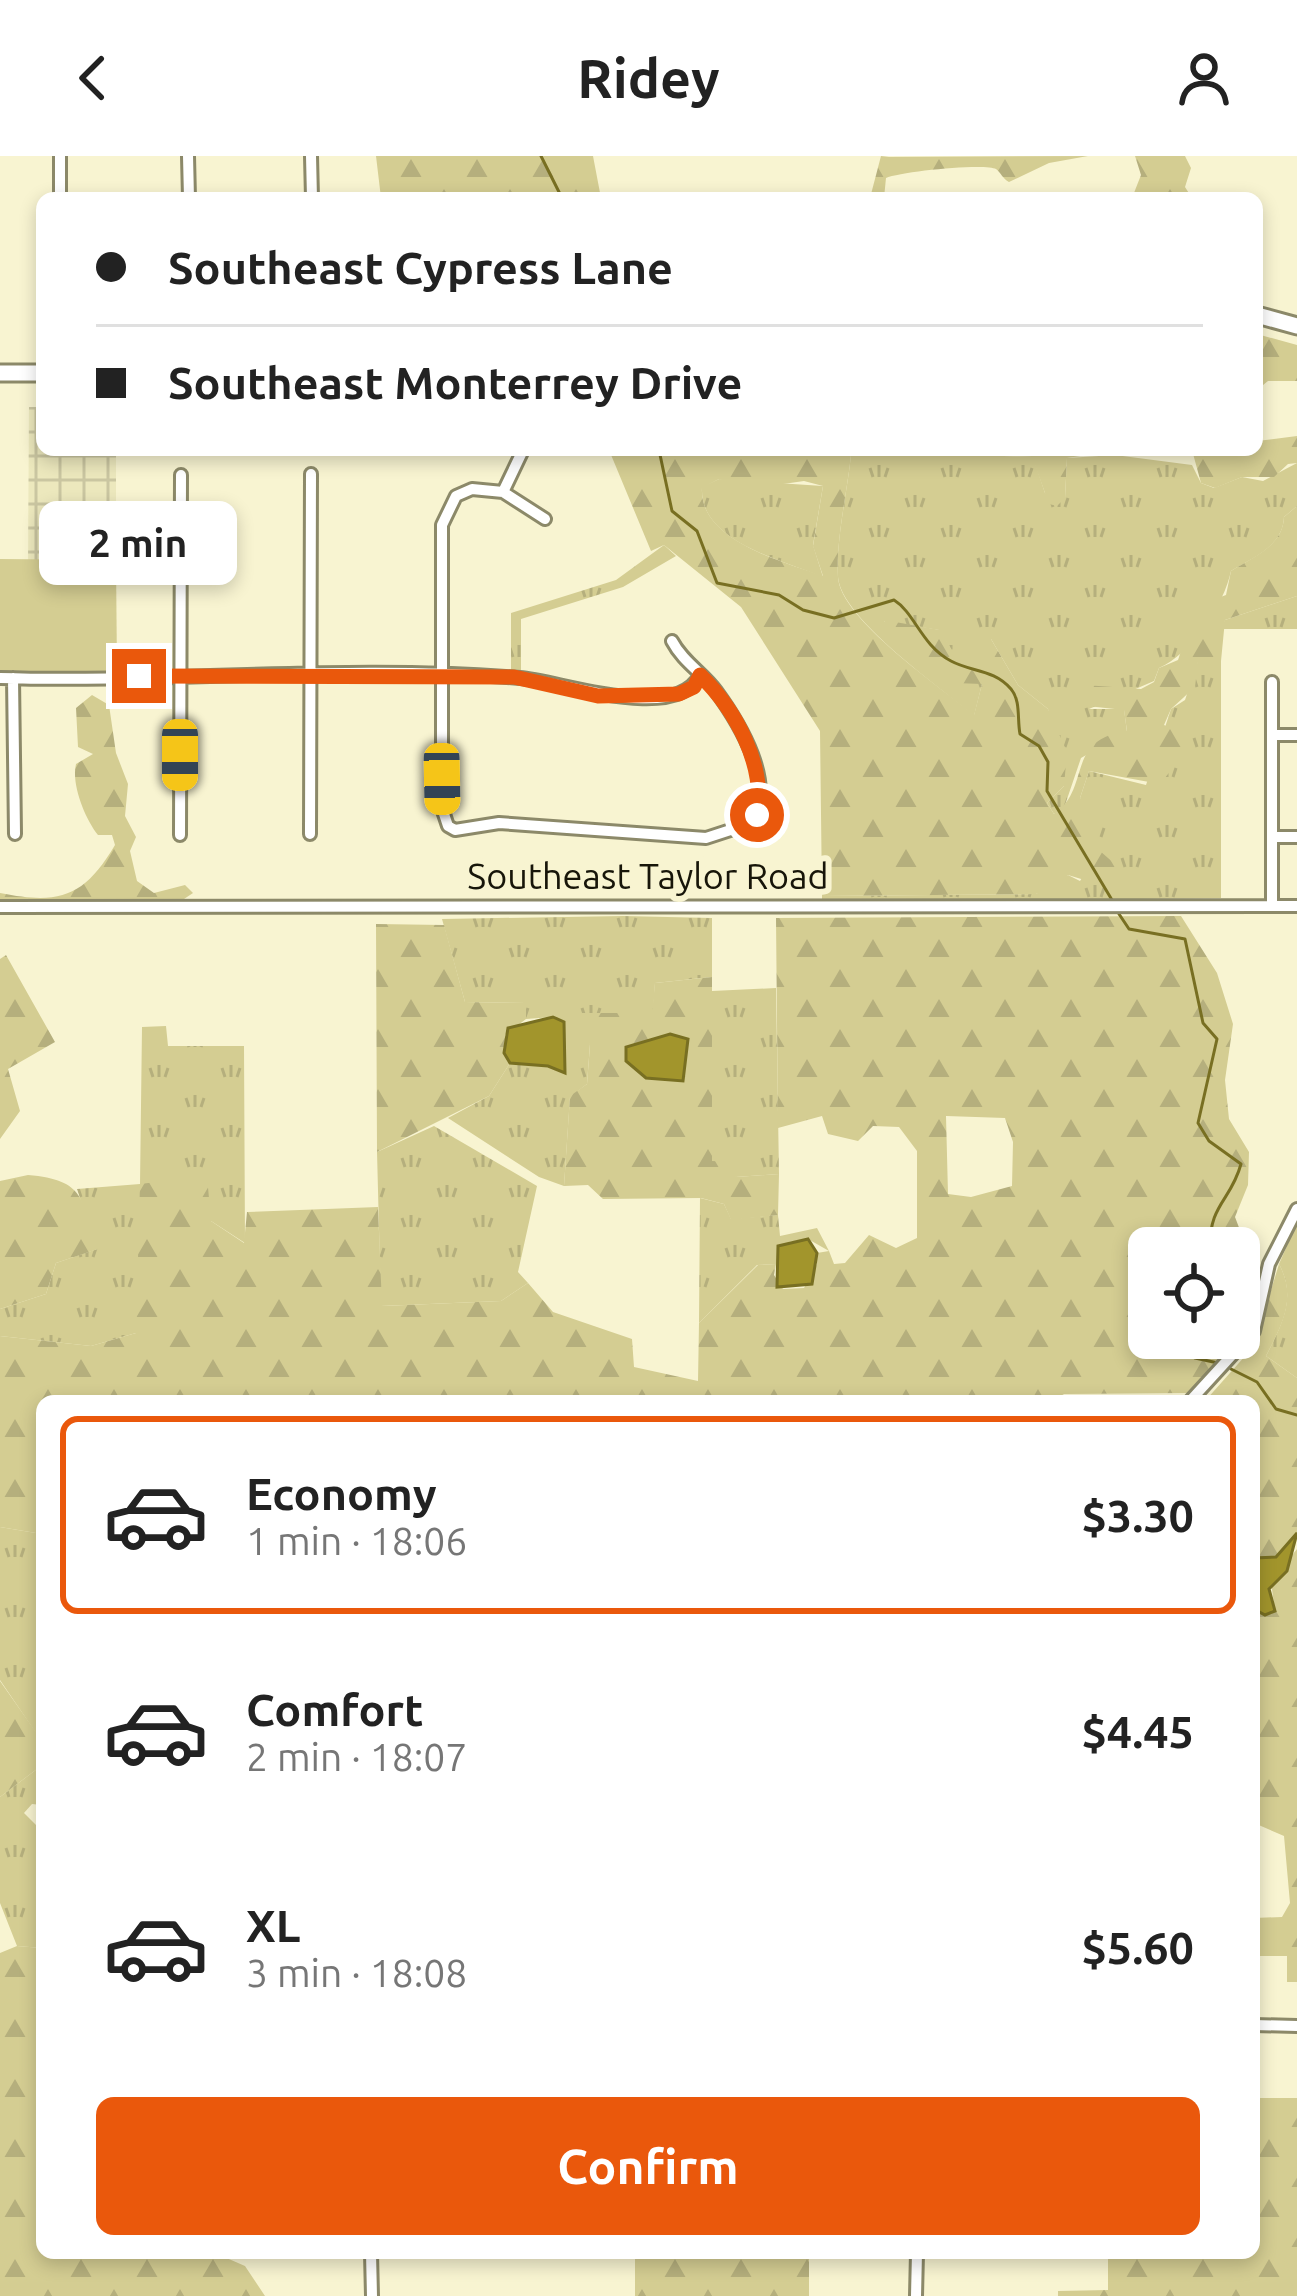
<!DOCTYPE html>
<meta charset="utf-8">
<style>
:root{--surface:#fff;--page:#f2f2f2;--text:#222;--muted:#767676;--line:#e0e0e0;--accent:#ea580c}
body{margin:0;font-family:Ubuntu,sans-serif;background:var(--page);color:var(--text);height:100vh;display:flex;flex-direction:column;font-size:45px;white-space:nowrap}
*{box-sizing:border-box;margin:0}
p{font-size:39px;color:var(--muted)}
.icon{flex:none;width:66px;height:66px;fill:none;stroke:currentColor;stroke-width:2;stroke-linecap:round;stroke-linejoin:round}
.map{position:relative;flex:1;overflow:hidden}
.details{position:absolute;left:36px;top:1239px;width:1224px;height:864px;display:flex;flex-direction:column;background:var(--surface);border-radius:18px;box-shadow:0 6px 18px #0003}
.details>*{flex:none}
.hud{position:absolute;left:36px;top:36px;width:1227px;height:264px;border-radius:18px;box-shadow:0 6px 18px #0003;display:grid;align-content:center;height:264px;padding:0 60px;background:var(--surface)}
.fabs{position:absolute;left:1128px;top:1071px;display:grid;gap:24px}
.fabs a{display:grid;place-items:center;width:132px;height:132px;border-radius:18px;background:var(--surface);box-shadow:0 6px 18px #0003;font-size:60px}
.end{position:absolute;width:54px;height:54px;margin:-27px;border:15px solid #ea580c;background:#fff;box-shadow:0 0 0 6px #fff}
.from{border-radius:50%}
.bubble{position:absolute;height:84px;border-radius:18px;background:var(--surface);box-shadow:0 6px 18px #0003;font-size:39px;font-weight:600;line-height:84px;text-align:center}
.car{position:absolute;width:36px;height:72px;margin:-36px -18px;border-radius:15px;box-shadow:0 0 9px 3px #0007;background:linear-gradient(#f5c518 24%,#345 0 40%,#f5c518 0 76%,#345 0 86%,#f5c518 0)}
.hud b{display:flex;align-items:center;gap:42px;height:114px;font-size:45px}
.hud b+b{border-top:3px solid var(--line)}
.hud i{width:30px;height:30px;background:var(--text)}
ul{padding:21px 0 0;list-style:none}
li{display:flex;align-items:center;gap:36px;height:198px;margin:0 24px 18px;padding:0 36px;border:6px solid transparent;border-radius:18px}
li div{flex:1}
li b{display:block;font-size:45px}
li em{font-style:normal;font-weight:600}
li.selected{border-color:var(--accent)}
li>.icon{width:108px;height:108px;stroke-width:1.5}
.cta{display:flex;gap:24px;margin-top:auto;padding:24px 60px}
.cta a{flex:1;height:138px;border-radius:18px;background:var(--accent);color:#fff;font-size:48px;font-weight:600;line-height:138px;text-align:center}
header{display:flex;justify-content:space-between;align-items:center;height:156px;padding:0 60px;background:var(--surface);font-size:54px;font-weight:600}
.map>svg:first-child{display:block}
.industrial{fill:url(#industrial-grid)}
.grass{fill:url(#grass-tufts)}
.forest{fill:url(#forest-firs);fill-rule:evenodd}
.park{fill:#d4cd92}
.water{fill:#a2952c;stroke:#786f22;stroke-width:3}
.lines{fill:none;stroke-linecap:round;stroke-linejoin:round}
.stream{stroke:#786f22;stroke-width:3}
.minor-casing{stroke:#8c8969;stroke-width:16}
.secondary-casing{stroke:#8c8969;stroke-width:21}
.minor{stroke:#fff;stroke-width:10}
.secondary{stroke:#fff;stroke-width:15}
.route{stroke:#ea580c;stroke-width:15}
.labels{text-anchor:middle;stroke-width:12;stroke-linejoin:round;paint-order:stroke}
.street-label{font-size:36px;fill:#171509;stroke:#f8f4d1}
</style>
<header><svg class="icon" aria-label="back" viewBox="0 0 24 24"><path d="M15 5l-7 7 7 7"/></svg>Ridey<svg class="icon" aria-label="person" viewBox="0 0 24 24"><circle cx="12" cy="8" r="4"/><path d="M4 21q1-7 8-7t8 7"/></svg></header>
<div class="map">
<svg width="1297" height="2140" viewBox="0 0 1297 2140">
<defs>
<pattern id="industrial-grid" width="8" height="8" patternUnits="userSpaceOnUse" patternTransform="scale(3)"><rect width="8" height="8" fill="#ece8bd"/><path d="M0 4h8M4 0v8" fill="none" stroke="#cac6a1"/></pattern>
<pattern id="grass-tufts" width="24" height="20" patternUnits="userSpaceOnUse" patternTransform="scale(3)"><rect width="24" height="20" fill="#d4cd92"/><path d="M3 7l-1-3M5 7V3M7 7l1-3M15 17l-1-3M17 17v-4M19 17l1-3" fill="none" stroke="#b5af7d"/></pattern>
<pattern id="forest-firs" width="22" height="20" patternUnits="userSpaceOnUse" patternTransform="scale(3)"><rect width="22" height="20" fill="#d4cd92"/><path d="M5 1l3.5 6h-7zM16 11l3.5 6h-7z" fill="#b5af7d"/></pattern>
</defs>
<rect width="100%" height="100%" fill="#f8f4d1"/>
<path class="industrial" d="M 29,251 L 42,251 L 42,294 L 116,294 L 116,404 L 28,404 Z"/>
<path class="grass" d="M 862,295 L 1033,301 L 1045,337 L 1065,342 L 1067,302 L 1115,299 L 1192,309 L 1201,327 L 1214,332 L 1242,321 L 1263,325 L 1297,307 L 1297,350 L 1284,361 C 1283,390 1254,401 1231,415 C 1224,449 1191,498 1159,512 L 1154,525 L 1089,553 L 1124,553 L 1127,576 L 1081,602 L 1064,652 L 1054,658 L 1047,647 L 1064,630 L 1048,553 L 1018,529 L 991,483 L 952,495 L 939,474 L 884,465 L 982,528 L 974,560 C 943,533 841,463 838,421 C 836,382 847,338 851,299 Z
M 719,323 L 823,330 L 813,389 L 823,421 C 781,403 699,386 702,331 Z
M 664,389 L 676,400 L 623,431 L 521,463 L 521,517 L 511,518 L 511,457 L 616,424 Z
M 1297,440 L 1297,473 L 1221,473 L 1225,464 Z
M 1198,505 L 1221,505 L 1221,742 L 822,747 L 822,740 L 1036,738 L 1068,719 L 1080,725 C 1107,684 1103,683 1080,642 L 1089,615 L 1146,629 L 1171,553 L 1185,544 Z
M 623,760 L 712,762 L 712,821 L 655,827 L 653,857 L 578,857 L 590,888 L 587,928 L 570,941 L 564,1030 L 539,1021 L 448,962 L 489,940 L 510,907 L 564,911 L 553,861 L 526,863 L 526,847 L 465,846 L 442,763 Z
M 776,832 L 779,1018 L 736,1021 L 712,1005 L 712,835 Z
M 166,870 L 168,890 L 244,890 L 245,1087 L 211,1065 L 136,1177 L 91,1190 L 0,1180 L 0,1153 L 46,1138 L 56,1107 L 97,1093 L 77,1033 L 140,1028 L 142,871 Z
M 434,970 L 537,1030 L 518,1116 L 528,1127 L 501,1145 L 381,1150 L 377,996 Z
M 700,1042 L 724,1048 L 731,1063 L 778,1059 L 780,1080 L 817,1072 L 829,1095 L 808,1083 L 789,1086 L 776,1108 L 757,1109 L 699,1167 Z
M 1297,1067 L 1297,1222 L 1266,1200 C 1282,1168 1297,1142 1279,1108 Z
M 0,1371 L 42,1378 L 42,1649 L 32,1648 L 24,1657 L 42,1675 L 42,1792 L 17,1790 L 0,1747 L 0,1641 L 37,1613 L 38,1580 L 0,1524 Z"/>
<path class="forest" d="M 376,0 L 593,0 L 601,42 L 381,42 Z
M 881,0 L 889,1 L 1088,0 L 1049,7 L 1009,26 C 1003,23 1001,17 996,13 C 986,7 901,15 886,22 L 884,42 L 870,42 Z
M 1135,0 L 1185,0 L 1191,12 L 1185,31 L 1192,42 L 1132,42 L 1141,19 Z
M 1257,178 L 1297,189 L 1297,225 L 1268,225 L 1257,234 Z
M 1297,280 L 1297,307 L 1288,308 L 1274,321 L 1242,321 L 1215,332 L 1201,327 L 1192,294 L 1257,294 L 1257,285 Z
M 609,294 L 1120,294 L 1067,302 L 1065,342 L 1057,350 L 1049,348 L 1032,301 L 863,295 L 851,299 C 847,338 836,382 838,421 C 840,463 942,532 974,559 L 982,528 L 955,527 L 889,474 L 884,464 L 940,474 L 952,494 L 966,476 L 991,483 L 1018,529 L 1048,553 L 1067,596 L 1064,630 L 1047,647 L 1054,658 C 1092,632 1064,584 1127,575 L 1124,554 L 1078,549 L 1070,528 L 1141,533 L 1154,526 L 1159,512 L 1178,504 L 1196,450 L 1226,439 L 1231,415 C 1253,401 1283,390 1284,361 L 1297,350 L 1297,440 L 1225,464 L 1221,505 L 1198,506 L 1195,531 L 1171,553 L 1164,569 L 1184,577 L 1188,593 L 1160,628 L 1089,615 L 1080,642 L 1098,658 L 1100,695 L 1116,709 L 1124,737 L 1103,721 L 1091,726 L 1068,719 L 1055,732 L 1036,738 L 822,740 L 820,575 L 741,451 L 664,389 L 651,395 ZM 719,323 L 747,333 L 804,325 L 823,330 L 813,390 L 823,420 C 781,405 699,384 702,332 Z
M 92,539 L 109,549 L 116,597 L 128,628 L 125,660 L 136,681 L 130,695 L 137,725 L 154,737 L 185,729 L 193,737 L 178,747 L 0,747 L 0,737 C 60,749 84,741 115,689 L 112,679 L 98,679 C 85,663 71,628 76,608 L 93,598 L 78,591 L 76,552 Z
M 1181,760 L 1217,817 L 1233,868 L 1225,924 L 1229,963 L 1249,996 L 1248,1029 L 1235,1061 L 1246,1090 L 1241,1134 L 1256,1137 L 1235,1191 L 1188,1237 L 1064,1238 L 1053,1245 L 42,1245 L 42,1378 L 0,1371 L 0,1180 L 91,1190 L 136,1177 L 140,1028 L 207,1020 L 211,1065 L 244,1087 L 247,1056 L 378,1051 L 382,1150 L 501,1145 L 528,1127 L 553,1156 L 632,1183 L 634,1211 L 698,1225 L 699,1167 L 758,1109 L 776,1108 L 774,1119 L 783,1133 L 804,1132 L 817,1108 L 817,1097 L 829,1095 L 834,1108 L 845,1107 L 869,1079 L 896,1092 L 917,1082 L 917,995 L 899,971 L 873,970 L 858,985 L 828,978 L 822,960 L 778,972 L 776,762 ZM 946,960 L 1005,962 L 1013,986 L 1012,1030 L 971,1041 L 948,1038 ZM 1149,1092 L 1239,1092 L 1239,1182 L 1149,1182 Z
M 376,768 L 444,769 L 465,846 L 526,847 L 526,863 L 505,879 L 510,907 L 489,940 L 377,996 Z
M 6,799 L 55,886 L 8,913 L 20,955 L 0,983 L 0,803 Z
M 712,821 L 712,1005 L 734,1006 L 736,1021 L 779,1018 L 778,1059 L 731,1064 L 724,1048 L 701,1042 L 603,1043 L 588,1029 L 564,1030 L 570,940 L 587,928 L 590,889 L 573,863 L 578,857 L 652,857 L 655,827 Z
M 28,1019 C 86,1024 81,1043 98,1093 L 56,1107 L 46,1138 L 0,1153 L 0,1025 Z
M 1279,1108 C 1297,1141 1283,1167 1266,1200 L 1297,1222 L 1297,1377 L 1276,1401 L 1254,1402 L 1254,1245 L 1205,1245 L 1254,1190 Z
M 1297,1393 L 1297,1826 L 1287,1826 L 1287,1800 L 1254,1800 L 1254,1762 L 1282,1761 L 1290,1747 L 1284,1680 L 1254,1667 L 1254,1453 L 1265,1459 L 1275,1455 L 1271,1426 Z
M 0,1525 L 38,1579 L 37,1613 L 0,1641 Z
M 17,1790 L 42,1792 L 42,2097 L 215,2097 L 245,2110 L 265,2140 L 0,2140 L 0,1797 Z
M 1254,1942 L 1297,1942 L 1297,2140 L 1058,2140 L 1058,2135 L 1108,2134 L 1108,2097 L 1254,2097 Z
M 635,2097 L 809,2097 L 809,2140 L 635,2140 Z"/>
<path class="park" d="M 0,403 L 116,404 L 117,516 L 0,515 Z"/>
<path class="water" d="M 553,861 L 564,866 L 565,917 L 548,910 L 510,907 L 504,897 L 508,872 Z
M 670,878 L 688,883 L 683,925 L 646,922 L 626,905 L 626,891 Z
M 808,1083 L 817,1097 L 812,1128 L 777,1131 L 778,1090 Z
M 1297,1377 L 1287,1415 L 1269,1433 L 1275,1455 L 1265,1459 L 1254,1453 L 1254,1402 L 1276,1401 Z"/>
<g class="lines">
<path class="stream" d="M 541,0 L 562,42
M 659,294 L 672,355 L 697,375 L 717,427 L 779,439 L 803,454 L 834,462 L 894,444 C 915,457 921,489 951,505 C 971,516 994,513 1011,533 C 1021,545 1017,563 1020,578 L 1039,590 L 1048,606 L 1047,635 L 1112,744
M 1119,758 L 1129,773 L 1185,783 L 1203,867 L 1217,883 L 1198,967 L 1209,985 L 1241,1008 C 1231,1045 1209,1048 1210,1092
M 1203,1182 L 1195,1202 L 1218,1207
M 1231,1213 L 1257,1226 L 1276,1253 L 1297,1259"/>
<defs>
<path id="minor" d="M 60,0 L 60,42
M 188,0 L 189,42
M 311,0 L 312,42
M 503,336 L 545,363
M 503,336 L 523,294
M 672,485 C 683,506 703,517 716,535 C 740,568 776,627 752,667
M 0,522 C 172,527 349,508 520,522 C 560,525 676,568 700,519
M 13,522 L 15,678
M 1272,579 L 1297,579
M 448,670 L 442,652 L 442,369 L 456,340 L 472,333 L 503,336
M 448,670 L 455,674 L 499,667 L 706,682 L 752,667
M 310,678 L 311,318
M 180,679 L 181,319
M 1274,681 L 1297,681
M 1272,750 L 1272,526
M 0,751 L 1297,750
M 1190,1245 L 1254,1175 L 1269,1108 L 1297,1053
M 1254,1869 L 1297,1870
M 371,2097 L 372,2140
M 916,2140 L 917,2097"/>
<path id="secondary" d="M 1257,159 L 1297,170
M 0,217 L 42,217"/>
</defs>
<use href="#minor" class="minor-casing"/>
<use href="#secondary" class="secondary-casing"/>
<use href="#minor" class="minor"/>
<use href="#secondary" class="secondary"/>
</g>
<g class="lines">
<path class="route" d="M 139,520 L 514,521 L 598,540 L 679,538 L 694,531 L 700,519 C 735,553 766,609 757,659"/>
</g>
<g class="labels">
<g class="street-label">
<text x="648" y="733">Southeast Taylor Road</text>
</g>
</g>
</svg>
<div class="fabs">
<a><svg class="icon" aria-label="locate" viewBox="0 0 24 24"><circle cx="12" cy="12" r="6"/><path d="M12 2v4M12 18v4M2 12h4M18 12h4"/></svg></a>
</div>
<i class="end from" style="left:757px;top:659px"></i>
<i class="end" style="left:139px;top:520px"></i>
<div class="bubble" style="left:39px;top:345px;width:198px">2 min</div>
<i class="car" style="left:180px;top:599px;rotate:180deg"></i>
<i class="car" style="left:442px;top:623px;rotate:179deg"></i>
<div class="hud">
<b><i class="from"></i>Southeast Cypress Lane</b>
<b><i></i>Southeast Monterrey Drive</b>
</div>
<section class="details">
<ul>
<li class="selected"><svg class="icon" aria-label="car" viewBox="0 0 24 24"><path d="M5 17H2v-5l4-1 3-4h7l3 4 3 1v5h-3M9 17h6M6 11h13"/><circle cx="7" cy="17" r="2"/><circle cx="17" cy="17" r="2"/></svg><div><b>Economy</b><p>1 min · 18:06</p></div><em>$3.30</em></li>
<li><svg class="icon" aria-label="car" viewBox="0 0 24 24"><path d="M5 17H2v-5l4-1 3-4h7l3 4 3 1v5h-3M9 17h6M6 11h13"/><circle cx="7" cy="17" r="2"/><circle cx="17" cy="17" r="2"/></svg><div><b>Comfort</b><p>2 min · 18:07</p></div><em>$4.45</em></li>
<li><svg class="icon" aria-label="car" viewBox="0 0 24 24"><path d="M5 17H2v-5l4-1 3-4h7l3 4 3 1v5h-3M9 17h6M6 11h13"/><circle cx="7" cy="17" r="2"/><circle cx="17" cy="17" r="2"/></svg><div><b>XL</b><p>3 min · 18:08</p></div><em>$5.60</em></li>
</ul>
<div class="cta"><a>Confirm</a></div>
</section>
</div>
